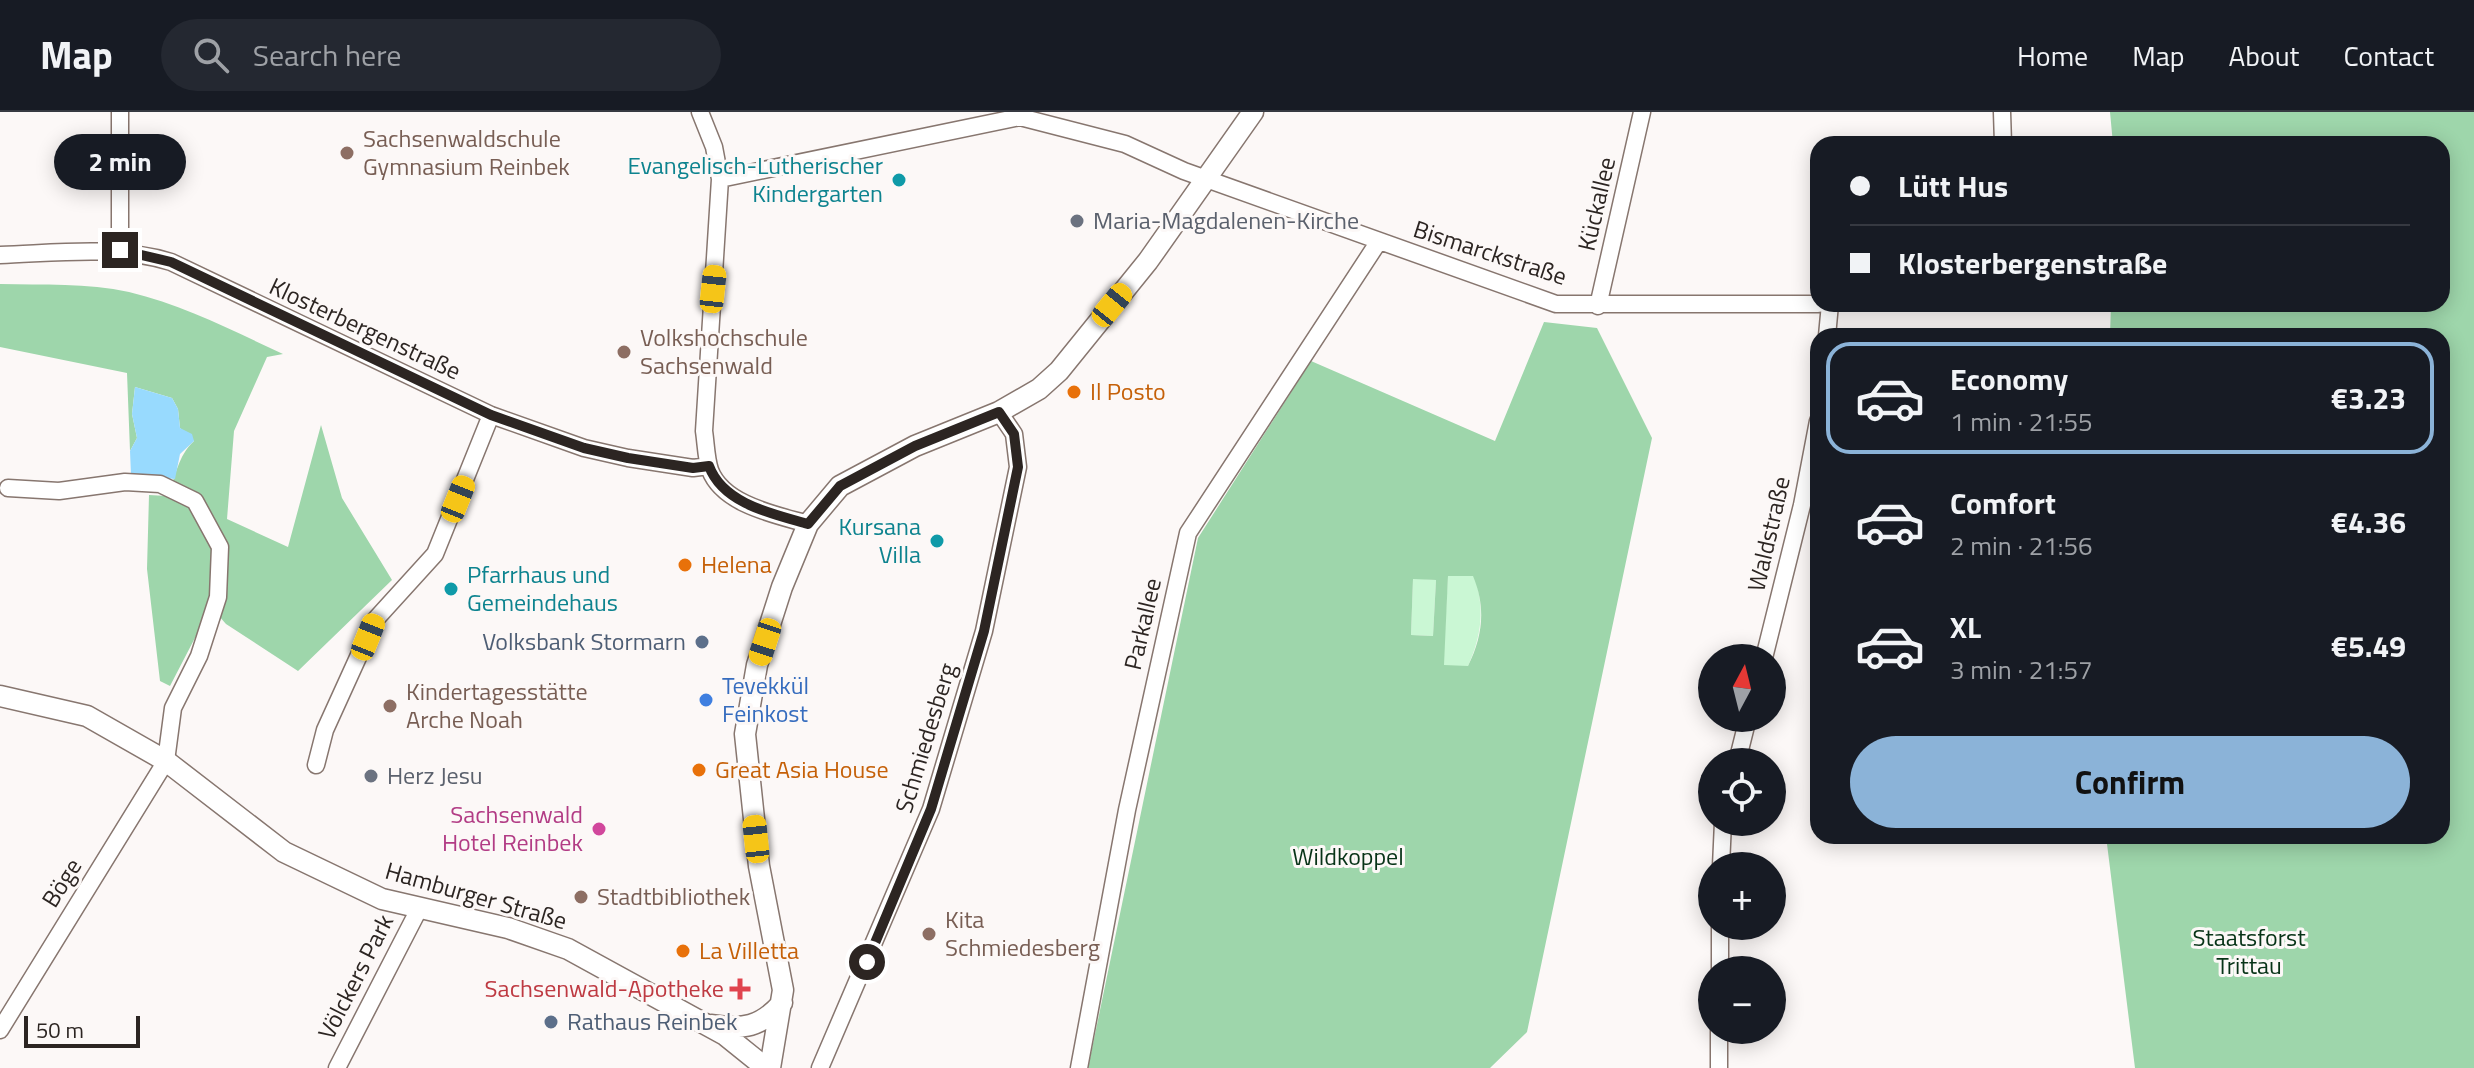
<!DOCTYPE html>
<meta charset="utf-8">
<style>
:root{--surface:#171b24;--page:#242831;--text:#f1f3f6;--muted:#9ea1a6;--line:#363941;--accent:#8bb3d8}
body{margin:0;font-family:"Titillium Web",sans-serif;background:var(--page);color:var(--text);height:100vh;display:flex;flex-direction:column;font-size:30px;white-space:nowrap}
*{box-sizing:border-box;margin:0}
p{font-size:26px;color:var(--muted)}
.icon{flex:none;width:44px;height:44px;fill:none;stroke:currentColor;stroke-width:2;stroke-linecap:round;stroke-linejoin:round}
.map{position:relative;flex:1;overflow:hidden}
.details{position:absolute;left:1810px;top:216px;width:640px;height:516px;display:flex;flex-direction:column;background:var(--surface);border-radius:24px;box-shadow:0 4px 20px #0003}
.details>*{flex:none}
.guide{position:absolute;left:1810px;top:24px;width:640px;height:176px;border-radius:24px;box-shadow:0 4px 20px #0003;display:grid;align-content:center;height:176px;padding:0 40px;background:var(--surface)}
.needle{width:52px;rotate:7deg}
.buttons{position:absolute;left:1698px;top:532px;display:grid;gap:16px}
.buttons a{display:grid;place-items:center;width:88px;height:88px;border-radius:50%;background:var(--surface);box-shadow:0 4px 20px #0003;font-size:40px}
.scale{position:absolute;left:24px;bottom:20px;width:116px;box-sizing:border-box;padding-left:8px;border:4px solid #2c2522;border-top:0;font-size:22px;line-height:28px;white-space:nowrap;color:#2c2522;-webkit-text-stroke:6px #fcf8f7;paint-order:stroke}
.end{position:absolute;width:36px;height:36px;margin:-18px;border:10px solid #2c2522;background:#fff;box-shadow:0 0 0 4px #fff}
.from{border-radius:50%}
.bubble{position:absolute;height:56px;border-radius:28px;background:var(--surface);box-shadow:0 4px 20px #0003;font-size:26px;font-weight:700;line-height:56px;text-align:center}
.car{position:absolute;width:24px;height:48px;margin:-24px -12px;border-radius:10px;box-shadow:0 0 6px 2px #0007;background:linear-gradient(#f5c518 24%,#345 0 40%,#f5c518 0 76%,#345 0 86%,#f5c518 0)}
.guide b{display:flex;align-items:center;gap:28px;height:76px;font-size:30px}
.guide b+b{border-top:2px solid var(--line)}
.guide i{width:20px;height:20px;background:var(--text)}
ul{padding:14px 0 0;list-style:none}
li{display:flex;align-items:center;gap:24px;height:112px;margin:0 16px 12px;padding:0 24px;border:4px solid transparent;border-radius:24px}
li div{flex:1}
li b{display:block;font-size:30px}
li em{font-style:normal;font-weight:700}
li.current{border-color:var(--accent)}
li>.icon{width:72px;height:72px;stroke-width:1.5}
.action{display:flex;gap:16px;margin-top:auto;padding:16px 40px}
.action a{flex:1;height:92px;border-radius:48px;background:var(--accent);color:#111;font-size:32px;font-weight:700;line-height:92px;text-align:center}
header{display:flex;align-items:center;gap:48px;box-sizing:border-box;height:112px;padding:0 40px;background:var(--surface);border-bottom:2px solid var(--line)}
header strong{font-size:38px}
nav{display:flex;gap:44px;margin-inline-start:auto;font-size:28px}
.search{width:560px;height:72px;background:var(--page);display:flex;align-items:center;gap:20px;box-sizing:border-box;padding:0 28px;border-radius:44px;color:var(--muted);font-size:30px}
.map>svg:first-child{display:block}
.green{fill:#caf7d4}
.forest{fill:#9ed6ab;fill-rule:evenodd}
.water{fill:#98dafe}
.lines{fill:none;stroke-linecap:round;stroke-linejoin:round}
.minor-casing{stroke:#87766f;stroke-width:19}
.major-casing{stroke:#87766f;stroke-width:23}
.minor{stroke:#fff;stroke-width:16}
.major{stroke:#fff;stroke-width:20}
.route{stroke:#2c2522;stroke-width:10}
.education-dot{fill:#8d6e63;stroke:#fcf8f7;stroke-width:3}
.culture-dot{fill:#0f9aa8;stroke:#fcf8f7;stroke-width:3}
.worship-dot{fill:#6b7280;stroke:#fcf8f7;stroke-width:3}
.food-dot{fill:#e8710a;stroke:#fcf8f7;stroke-width:3}
.service-dot{fill:#5c6f8a;stroke:#fcf8f7;stroke-width:3}
.shop-dot{fill:#3f7fe0;stroke:#fcf8f7;stroke-width:3}
.hotel-dot{fill:#d1479c;stroke:#fcf8f7;stroke-width:3}
.health-dot{fill:#e0444e;stroke:#fcf8f7;stroke-width:3}
.labels{text-anchor:middle;stroke-width:6;stroke-linejoin:round;paint-order:stroke}
.education-label{font-size:24px;fill:#785e54;stroke:#fcf8f7;text-anchor:start}
.culture-label{font-size:24px;fill:#0d838f;stroke:#fcf8f7;text-anchor:end}
.street-label{font-size:24px;fill:#2c2522;stroke:#fcf8f7}
.worship-label{font-size:24px;fill:#5b616d;stroke:#fcf8f7;text-anchor:start}
.food-label{font-size:24px;fill:#c56008;stroke:#fcf8f7;text-anchor:start}
.service-label{font-size:24px;fill:#4e5e75;stroke:#fcf8f7;text-anchor:end}
.shop-label{font-size:24px;fill:#366cbe;stroke:#fcf8f7;text-anchor:start}
.hotel-label{font-size:24px;fill:#b23c85;stroke:#fcf8f7;text-anchor:end}
.park-label{font-size:24px;fill:#073317;stroke:#fcf8f7}
.health-label{font-size:24px;fill:#be3a42;stroke:#fcf8f7;text-anchor:end}
</style>
<header>
<strong>Map</strong>
<div class="search"><svg class="icon" aria-label="search" viewBox="0 0 24 24"><circle cx="10" cy="10" r="6"/><path d="M15 15l6 6"/></svg>Search here</div>
<nav><a>Home</a><a>Map</a><a>About</a><a>Contact</a></nav>
</header>
<div class="map">
<svg width="2474" height="956" viewBox="0 0 2474 956">
<rect width="100%" height="100%" fill="#fcf8f7"/>
<path class="green" d="M 1448,463 L 1474,463 C 1485,496 1482,523 1468,554 L 1443,554 Z
M 1413,466 L 1436,468 L 1433,524 L 1411,523 Z"/>
<path class="forest" d="M 2110,0 L 2474,0 L 2474,956 L 2135,956 L 2106,724 L 2442,724 L 2442,224 L 2110,224 L 2111,192 L 2442,192 L 2442,32 L 2113,32 Z
M 0,172 C 43,173 87,171 129,180 C 184,193 233,219 283,242 L 267,245 L 234,319 L 227,407 L 288,435 L 321,313 L 342,386 L 392,468 L 298,559 L 226,512 L 211,495 L 170,574 L 160,569 L 147,457 L 149,383 L 167,384 C 177,363 177,345 194,329 L 180,316 L 178,297 L 172,286 L 135,275 L 132,302 L 137,326 L 130,339 L 127,261 L 0,235 Z
M 1544,210 L 1597,216 L 1652,326 L 1527,920 L 1490,956 L 1088,956 L 1198,426 L 1311,249 L 1495,329 ZM 1448,464 L 1473,464 C 1486,495 1483,524 1468,554 L 1444,553 ZM 1413,467 L 1436,468 L 1433,524 L 1411,523 Z"/>
<path class="water" d="M 135,275 L 172,286 L 178,297 L 180,316 L 192,322 L 194,329 L 180,342 L 175,367 L 131,363 L 130,339 L 137,326 L 132,302 Z"/>
<g class="lines">
<defs>
<path id="minor" d="M 120,0 L 120,138
M 700,0 L 714,35 L 720,67 L 704,319 C 706,332 706,346 710,358 C 723,393 777,403 808,412
M 2002,0 L 2003,32
M 720,67 L 1020,5 L 1125,32 L 1184,59 L 1556,192 L 1818,192
M 0,143 C 58,141 115,133 171,150 L 491,303 L 584,336 L 628,346 L 693,356 L 709,354
M 1598,194 L 1642,0
M 1827,224 L 1830,192
M 1764,546 L 1802,393 L 1818,309
M 1737,650 L 1748,606
M 316,653 L 325,618 L 375,508 L 435,442 L 491,303
M 1721,754 L 1723,710
M 1720,858 L 1720,814
M 0,918 L 166,649 L 173,596 L 199,544 L 218,485 L 220,435 L 195,389 L 160,372 L 125,370 L 59,379 L 8,376
M 337,956 L 419,797
M 820,956 L 931,697 L 984,519 L 1018,355 L 1014,322 L 999,300
M 1079,956 L 1127,698 L 1188,421 L 1379,129
M 1719,956 L 1719,918"/>
<path id="major" d="M 0,584 L 87,604 L 166,649 L 284,740 L 382,787 L 508,816 L 568,837 L 725,923 L 766,956
M 712,913 C 743,918 761,915 782,891
M 770,956 L 783,878 L 759,754 L 745,622 L 757,553 L 782,475 L 808,412 L 840,374 L 915,334 L 999,300 L 1039,277 L 1059,259 L 1148,149 L 1253,0"/>
</defs>
<use href="#minor" class="minor-casing"/>
<use href="#major" class="major-casing"/>
<use href="#minor" class="minor"/>
<use href="#major" class="major"/>
</g>
<g class="lines">
<path class="route" d="M 120,138 L 171,150 L 491,303 L 584,336 L 628,346 L 693,356 L 709,354 C 723,392 773,402 808,412 L 840,374 L 915,334 L 999,300 L 1014,322 L 1018,355 L 984,519 L 931,697 L 867,850"/>
</g>
<g class="education-dot">
<circle cx="347" cy="41" r="8"/>
<circle cx="624" cy="240" r="8"/>
<circle cx="390" cy="594" r="8"/>
<circle cx="581" cy="785" r="8"/>
<circle cx="929" cy="822" r="8"/>
</g>
<g class="culture-dot">
<circle cx="899" cy="68" r="8"/>
<circle cx="937" cy="429" r="8"/>
<circle cx="451" cy="477" r="8"/>
</g>
<g class="worship-dot">
<circle cx="1077" cy="109" r="8"/>
<circle cx="371" cy="664" r="8"/>
</g>
<g class="food-dot">
<circle cx="1074" cy="280" r="8"/>
<circle cx="685" cy="453" r="8"/>
<circle cx="699" cy="658" r="8"/>
<circle cx="683" cy="839" r="8"/>
</g>
<g class="service-dot">
<circle cx="702" cy="530" r="8"/>
<circle cx="551" cy="910" r="8"/>
</g>
<circle class="shop-dot" cx="706" cy="588" r="8"/>
<circle class="hotel-dot" cx="599" cy="717" r="8"/>
<path class="health-dot" d="M736 865h8v8h8v8h-8v8h-8v-8h-8v-8h8z"/>
<g class="labels">
<g class="education-label">
<text x="363" y="35">Sachsenwaldschule<tspan x="363" dy="28">Gymnasium Reinbek</tspan></text>
<text x="640" y="234">Volkshochschule<tspan x="640" dy="28">Sachsenwald</tspan></text>
<text x="406" y="588">Kindertagesstätte<tspan x="406" dy="28">Arche Noah</tspan></text>
<text x="597" y="793">Stadtbibliothek</text>
<text x="945" y="816">Kita<tspan x="945" dy="28">Schmiedesberg</tspan></text>
</g>
<g class="culture-label">
<text x="883" y="62">Evangelisch-Lutherischer<tspan x="883" dy="28">Kindergarten</tspan></text>
<text x="921" y="423">Kursana<tspan x="921" dy="28">Villa</tspan></text>
<text x="467" y="471" text-anchor="start">Pfarrhaus und<tspan x="467" dy="28">Gemeindehaus</tspan></text>
</g>
<g class="street-label">
<text transform="translate(1597 92) rotate(-77)" y="8">Kückallee</text>
<text transform="translate(1490 141) rotate(18)" y="8">Bismarckstraße</text>
<text transform="translate(365 217) rotate(25)" y="8">Klosterbergenstraße</text>
<text transform="translate(1769 422) rotate(-77)" y="8">Waldstraße</text>
<text transform="translate(1143 512) rotate(-77)" y="8">Parkallee</text>
<text transform="translate(926 626) rotate(-73)" y="8">Schmiedesberg</text>
<text transform="translate(62 771) rotate(-58)" y="8">Böge</text>
<text transform="translate(476 784) rotate(16)" y="8">Hamburger Straße</text>
<text transform="translate(356 865) rotate(-63)" y="8">Völckers Park</text>
</g>
<g class="worship-label">
<text x="1093" y="117">Maria-Magdalenen-Kirche</text>
<text x="387" y="672">Herz Jesu</text>
</g>
<g class="food-label">
<text x="1090" y="288">Il Posto</text>
<text x="701" y="461">Helena</text>
<text x="715" y="666">Great Asia House</text>
<text x="699" y="847">La Villetta</text>
</g>
<g class="service-label">
<text x="686" y="538">Volksbank Stormarn</text>
<text x="567" y="918" text-anchor="start">Rathaus Reinbek</text>
</g>
<g class="shop-label">
<text x="722" y="582">Tevekkül<tspan x="722" dy="28">Feinkost</tspan></text>
</g>
<g class="hotel-label">
<text x="583" y="711">Sachsenwald<tspan x="583" dy="28">Hotel Reinbek</tspan></text>
</g>
<g class="park-label">
<text x="1348" y="753">Wildkoppel</text>
<text x="2249" y="834">Staatsforst<tspan x="2249" dy="28">Trittau</tspan></text>
</g>
<g class="health-label">
<text x="724" y="885">Sachsenwald-Apotheke</text>
</g>
</g>
</svg>
<div class="buttons">
<a><svg class="needle" viewBox="-14 -14 28 28"><path d="M0-13l5 13h-10z" fill="#e53935"/><path d="M0 13l5-13h-10z" fill="#9ea1a6"/></svg></a>
<a><svg class="icon" aria-label="locate" viewBox="0 0 24 24"><circle cx="12" cy="12" r="6"/><path d="M12 2v4M12 18v4M2 12h4M18 12h4"/></svg></a>
<a>+</a>
<a>−</a>
</div>
<div class="scale">50 m</div>
<i class="end from" style="left:867px;top:850px"></i>
<i class="end" style="left:120px;top:138px"></i>
<div class="bubble" style="left:54px;top:22px;width:132px">2 min</div>
<i class="car" style="left:713px;top:177px;rotate:6deg"></i>
<i class="car" style="left:1112px;top:193px;rotate:39deg"></i>
<i class="car" style="left:458px;top:387px;rotate:22deg"></i>
<i class="car" style="left:368px;top:525px;rotate:22deg"></i>
<i class="car" style="left:765px;top:530px;rotate:198deg"></i>
<i class="car" style="left:756px;top:727px;rotate:354deg"></i>
<div class="guide">
<b><i class="from"></i>Lütt Hus</b>
<b><i></i>Klosterbergenstraße</b>
</div>
<section class="details">
<ul>
<li class="current"><svg class="icon" aria-label="car" viewBox="0 0 24 24"><path d="M5 17H2v-5l4-1 3-4h7l3 4 3 1v5h-3M9 17h6M6 11h13"/><circle cx="7" cy="17" r="2"/><circle cx="17" cy="17" r="2"/></svg><div><b>Economy</b><p>1 min · 21:55</p></div><em>€3.23</em></li>
<li><svg class="icon" aria-label="car" viewBox="0 0 24 24"><path d="M5 17H2v-5l4-1 3-4h7l3 4 3 1v5h-3M9 17h6M6 11h13"/><circle cx="7" cy="17" r="2"/><circle cx="17" cy="17" r="2"/></svg><div><b>Comfort</b><p>2 min · 21:56</p></div><em>€4.36</em></li>
<li><svg class="icon" aria-label="car" viewBox="0 0 24 24"><path d="M5 17H2v-5l4-1 3-4h7l3 4 3 1v5h-3M9 17h6M6 11h13"/><circle cx="7" cy="17" r="2"/><circle cx="17" cy="17" r="2"/></svg><div><b>XL</b><p>3 min · 21:57</p></div><em>€5.49</em></li>
</ul>
<div class="action"><a>Confirm</a></div>
</section>
</div>
